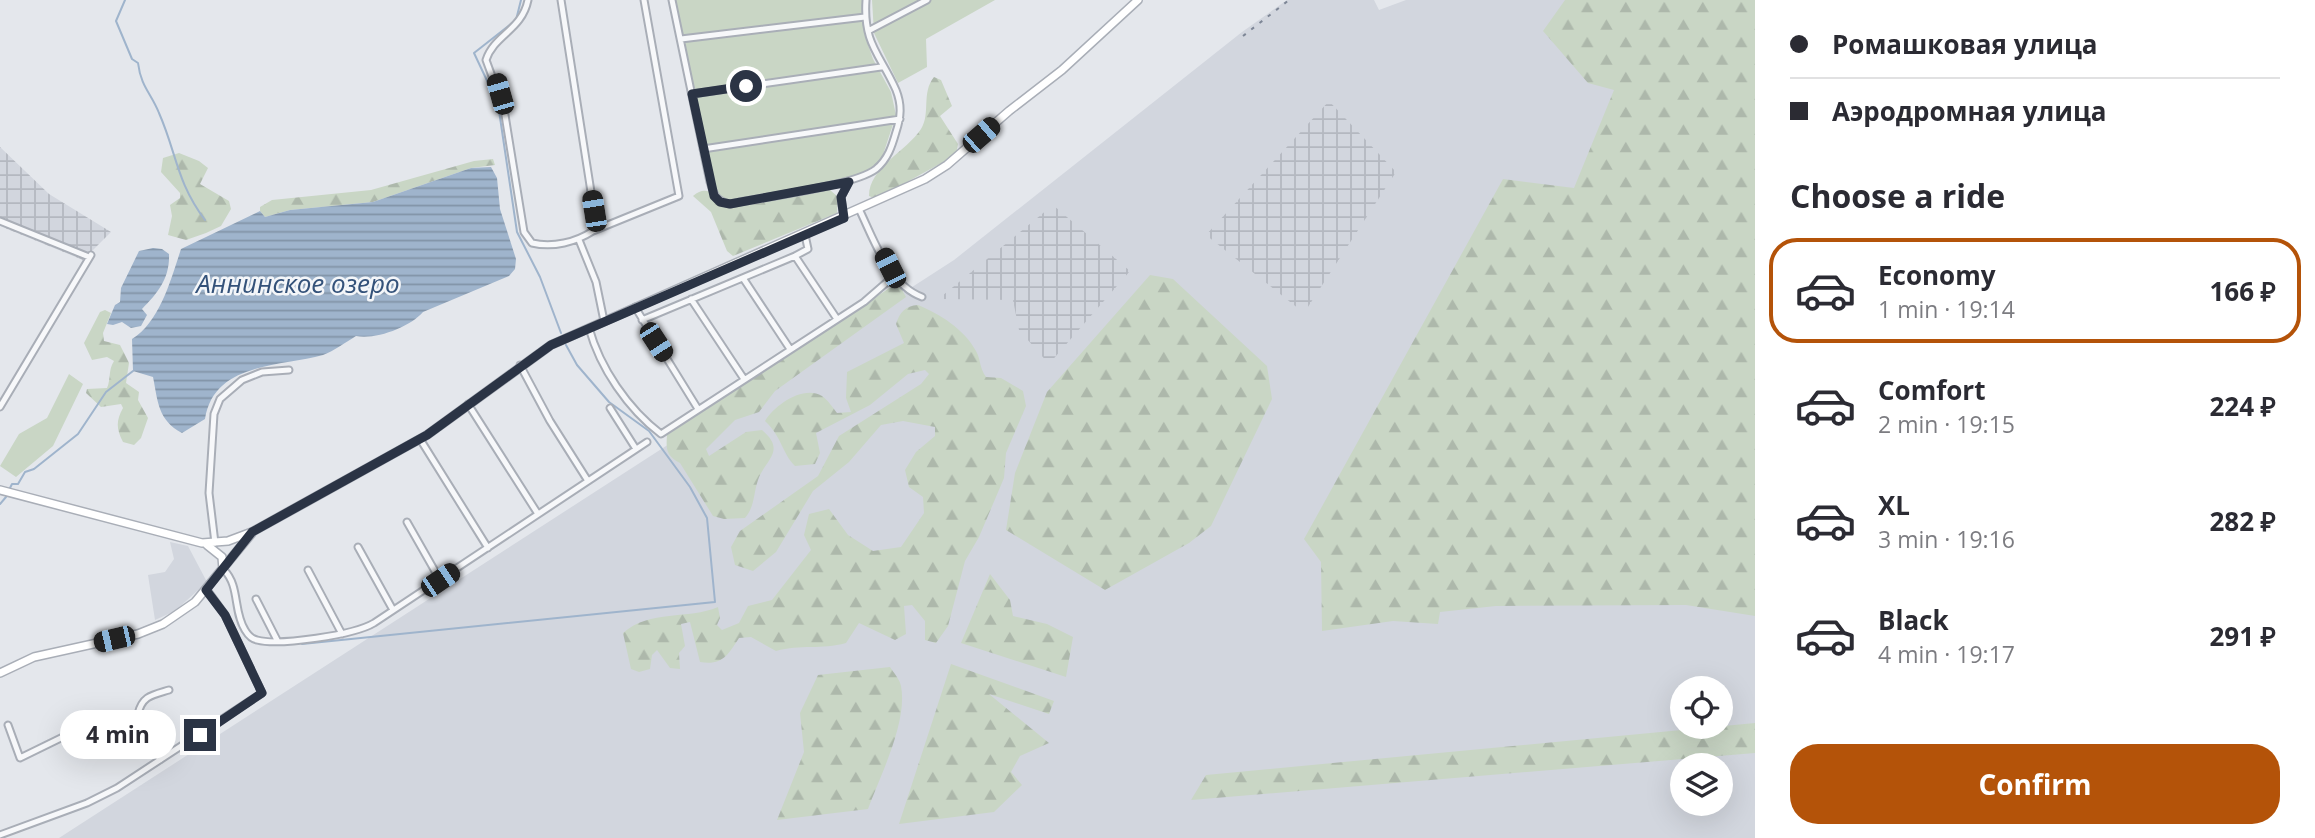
<!DOCTYPE html>
<meta charset="utf-8">
<style>
:root{--surface:#fff;--page:#f2f2f3;--text:#2b2b33;--muted:#7c7c81;--line:#e1e1e2;--accent:#b45309}
body{margin:0;font-family:"Open Sans",sans-serif;background:var(--page);color:var(--text);height:100vh;display:flex;flex-direction:column;font-size:26px;white-space:nowrap}
*{box-sizing:border-box;margin:0}
p{font-size:23px;color:var(--muted)}
.icon{flex:none;width:38px;height:38px;fill:none;stroke:currentColor;stroke-width:2;stroke-linecap:round;stroke-linejoin:round}
.map{position:relative;flex:1;overflow:hidden}
.details{display:flex;flex-direction:column;background:var(--surface);width:560px}
.details>*{flex:none}
.hud{display:grid;align-content:center;height:154px;padding:0 35px;background:var(--surface)}
.tools{position:absolute;left:1670px;top:676px;display:grid;gap:14px}
.tools a{display:grid;place-items:center;width:63px;height:63px;border-radius:50%;background:var(--surface);box-shadow:0 7px 28px #0002;font-size:35px}
.end{position:absolute;width:32px;height:32px;margin:-16px;border:9px solid #2b3445;background:#fff;box-shadow:0 0 0 4px #fff}
.from{border-radius:50%}
.bubble{position:absolute;height:49px;border-radius:24px;background:var(--surface);box-shadow:0 7px 28px #0002;font-size:23px;font-weight:700;line-height:49px;text-align:center}
.car{position:absolute;width:21px;height:42px;margin:-21px -10px;border-radius:9px;box-shadow:0 0 5px 2px #0007;background:linear-gradient(#222 24%,#8ab4d8 0 40%,#222 0 76%,#8ab4d8 0 86%,#222 0)}
.hud b{display:flex;align-items:center;gap:24px;height:66px;font-size:26px}
.hud b+b{border-top:2px solid var(--line)}
.hud i{width:18px;height:18px;background:var(--text)}
ul{padding:0;list-style:none}
li{display:flex;align-items:center;gap:21px;height:105px;margin:0 14px 10px;padding:0 21px;border:4px solid transparent;border-radius:28px}
li div{flex:1}
li b{display:block;font-size:26px}
li em{font-style:normal;font-weight:700}
li.current{border-color:var(--accent)}
li>.icon{width:63px;height:63px;stroke-width:1.5}
h2{padding:0 35px;font-size:32px;line-height:84px}
.button{display:flex;gap:14px;margin-top:auto;padding:14px 35px}
.button a{flex:1;height:80px;border-radius:28px;background:var(--accent);color:#fff;font-size:28px;font-weight:700;line-height:80px;text-align:center}
main{display:flex;flex:1;min-height:0}
.map>svg:first-child{display:block}
.built{fill:#d2d6de;fill-rule:evenodd}
.industrial{fill:url(#industrial-grid)}
.forest{fill:url(#forest-firs)}
.garden{fill:#c9d6c5}
.water{fill:url(#water-rules)}
.lines{fill:none;stroke-linecap:round;stroke-linejoin:round}
.stream{stroke:#9fb4cc;stroke-width:2}
.minor-casing{stroke:#a9aeb7;stroke-width:9}
.secondary-casing{stroke:#a9aeb7;stroke-width:10}
.minor{stroke:#f7f8fa;stroke-width:5}
.secondary{stroke:#fff;stroke-width:7}
.rail{stroke:#7d8696;stroke-width:2;stroke-dasharray:3.5 7;stroke-linecap:butt}
.route{stroke:#2b3445;stroke-width:9}
.labels{text-anchor:middle;stroke-width:5;stroke-linejoin:round;paint-order:stroke}
.water-label{font-size:26px;font-style:italic;fill:#34527a;stroke:#f4f6f9}
</style>
<main>
<div class="map">
<svg width="1755" height="838" viewBox="0 0 1755 838">
<defs>
<pattern id="industrial-grid" width="8" height="8" patternUnits="userSpaceOnUse" patternTransform="scale(1.75)"><rect width="8" height="8" fill="#d2d6de"/><path d="M0 4h8M4 0v8" fill="none" stroke="#b4b8c0"/></pattern>
<pattern id="forest-firs" width="22" height="20" patternUnits="userSpaceOnUse" patternTransform="scale(1.75)"><rect width="22" height="20" fill="#c9d6c5"/><path d="M5 1l3.5 6h-7zM16 11l3.5 6h-7z" fill="#adb8ab"/></pattern>
<pattern id="water-rules" width="6" height="5" patternUnits="userSpaceOnUse" patternTransform="scale(1.75)"><rect width="6" height="5" fill="#9fb4cc"/><path d="M0 2.5h6" fill="none" stroke="#8293a7"/></pattern>
</defs>
<rect width="100%" height="100%" fill="#e4e7ec"/>
<path class="built" d="M 1287,0 L 1374,0 L 1379,10 L 1406,0 L 1755,0 L 1755,838 L 59,838 L 954,260 L 1242,32 ZM 1682,688 L 1720,688 L 1720,726 L 1682,726 ZM 1682,765 L 1720,765 L 1720,803 L 1682,803 Z
M 170,542 L 188,546 L 207,582 L 175,611 L 155,620 L 148,575 L 165,572 L 174,559 Z"/>
<path class="industrial" d="M 1329,101 L 1396,172 L 1304,313 L 1206,235 Z
M 0,147 L 49,194 L 111,232 L 83,260 L 0,226 Z
M 1053,205 L 1130,271 L 1049,364 L 1019,330 L 1013,300 L 943,299 L 942,296 Z"/>
<path class="forest" d="M 1565,0 L 1755,0 L 1755,616 L 1686,605 L 1496,606 L 1440,612 L 1438,624 L 1393,621 L 1322,631 L 1321,562 L 1304,539 L 1503,179 L 1574,188 L 1614,90 L 1588,83 L 1543,31 Z
M 934,77 L 941,80 L 952,106 L 940,116 L 958,144 L 956,155 L 876,199 L 869,196 C 869,167 907,151 921,129 C 931,113 921,93 934,77 Z
M 179,153 L 199,161 L 208,168 L 200,184 L 229,201 L 231,209 L 221,226 L 206,233 L 186,240 L 168,235 L 172,216 L 170,205 L 180,198 L 180,193 L 161,172 L 163,158 Z
M 493,159 L 495,165 L 471,168 L 373,202 L 290,210 L 265,217 L 260,211 L 260,207 L 272,200 L 371,190 L 474,161 Z
M 815,185 L 829,189 L 838,197 L 837,213 L 733,256 L 727,251 L 711,212 L 693,196 C 708,183 714,198 727,201 C 737,203 801,187 815,185 Z
M 1150,275 L 1173,279 L 1267,366 L 1272,399 L 1211,526 L 1189,543 L 1105,590 L 1006,530 L 1015,473 L 1047,392 Z
M 894,285 L 900,286 L 906,297 L 775,391 L 759,412 L 735,420 L 706,449 L 709,456 L 746,432 L 762,430 C 787,451 765,460 758,480 C 753,495 755,506 745,518 L 724,519 L 713,516 L 680,463 C 666,456 666,449 667,435 Z
M 918,305 C 940,314 964,329 976,351 C 981,360 979,367 986,377 L 1001,378 L 1023,391 L 1026,406 L 1006,453 L 1004,478 L 979,537 L 965,561 L 948,626 L 936,643 L 925,640 L 925,621 L 912,605 L 904,606 L 906,634 L 895,640 L 859,623 L 846,643 C 821,650 801,644 776,651 L 751,637 L 739,638 C 728,655 722,666 700,662 L 690,622 L 681,624 L 685,646 L 679,653 L 680,669 L 670,668 L 657,650 L 652,655 L 650,669 L 639,672 L 631,669 L 623,633 C 650,609 688,620 718,607 L 720,618 L 717,625 L 722,630 L 739,623 L 748,606 L 772,600 L 811,550 L 804,535 L 809,514 L 829,509 L 848,535 L 873,551 L 901,547 L 924,513 L 923,497 L 909,487 L 905,470 L 916,452 L 935,436 L 935,427 L 903,421 L 881,425 L 849,462 L 813,491 L 776,552 L 753,571 L 735,565 L 731,547 L 740,531 L 818,476 L 839,436 L 921,384 L 929,374 L 925,370 L 908,374 L 870,405 L 816,433 L 820,453 L 815,464 L 795,466 C 782,453 782,437 765,421 C 775,405 803,385 822,396 C 828,400 833,408 837,413 L 851,412 L 846,398 L 847,372 L 904,343 L 896,324 C 900,312 905,306 918,305 Z
M 105,310 L 111,313 L 103,333 L 104,341 L 120,345 L 129,363 L 126,383 L 139,392 L 138,400 L 148,418 L 141,438 L 134,445 L 123,442 C 116,428 116,421 123,408 L 121,404 L 101,407 L 86,393 L 87,389 L 107,388 C 111,379 108,370 114,361 L 107,357 L 92,360 L 84,343 L 100,312 Z
M 990,574 L 1010,600 L 1013,616 L 1047,624 L 1073,637 L 1066,677 L 961,643 Z
M 951,664 L 1054,701 L 1049,714 L 989,694 L 1049,743 L 1020,756 L 1011,772 L 1022,785 L 994,812 L 899,824 Z
M 890,667 C 894,673 900,680 901,686 C 908,722 880,776 868,809 L 777,820 L 804,752 L 800,713 L 818,675 Z
M 1755,723 L 1755,753 L 1191,800 L 1206,775 Z"/>
<path class="garden" d="M 675,0 L 862,0 L 865,36 L 873,59 L 891,92 L 896,115 L 881,161 L 856,177 L 727,201 L 717,193 Z
M 872,0 L 995,0 L 926,39 L 927,67 L 898,83 L 874,33 Z
M 69,374 L 83,384 L 53,446 L 16,477 L 0,466 L 19,434 L 47,418 Z"/>
<path class="water" d="M 491,167 L 497,178 L 500,209 L 516,259 L 515,269 L 509,276 L 423,312 C 410,327 376,340 356,336 C 346,342 334,351 323,355 C 280,367 214,362 205,419 L 182,433 C 158,420 158,402 153,377 L 133,371 L 132,339 C 160,322 171,279 181,249 L 260,211 L 265,217 L 290,210 L 373,202 L 471,168 Z
M 153,248 L 162,249 L 169,254 C 170,278 158,293 142,309 L 147,315 L 141,326 L 131,328 L 122,322 L 113,325 L 107,324 L 115,305 L 120,302 L 121,288 L 139,251 Z"/>
<g class="lines">
<path class="stream" d="M 125,0 L 116,21 L 132,59 L 138,63 C 141,87 151,93 159,113 C 177,154 176,181 205,220
M 521,0 L 516,20 L 474,53 L 498,104 L 517,232 L 540,277 L 561,333
M 10,488 L 12,484 L 18,484 L 25,472 L 34,469 L 78,434 L 106,392 L 133,371
M 0,504 L 6,497
M 302,644 L 715,602 L 707,518 L 690,487 L 649,431 L 609,402 L 577,365 L 566,345"/>
<defs>
<path id="minor" d="M 528,0 C 522,30 494,35 486,60 L 504,109 L 524,232 L 532,243 C 553,248 576,242 593,231 L 594,211 L 561,0
M 672,0 L 710,182 C 714,195 716,201 730,204 C 763,197 854,186 876,169 C 888,159 892,146 896,132 C 901,117 902,105 896,90 C 880,54 863,44 866,0
M 868,31 L 927,0
M 681,39 L 865,17
M 692,94 L 881,67
M 703,149 L 900,119
M 860,211 C 874,240 889,285 922,297
M 844,218 L 841,197 L 849,182
M 0,221 L 89,257
M 593,231 L 679,196 L 644,0
M 579,240 L 596,282 L 604,321
M 795,256 L 837,319
M 743,278 L 790,349
M 691,299 L 744,379
M 635,307 L 698,409
M 642,320 L 795,256 L 808,249 L 805,235
M 589,328 C 600,368 628,409 661,434 L 864,302 L 894,276
M 520,365 L 550,421 L 588,481
M 468,404 L 538,514
M 0,407 L 91,255
M 610,408 L 636,449
M 420,439 L 488,548
M 407,522 L 440,580
M 215,543 L 209,493 L 214,414 L 220,399 L 242,380 L 262,372 L 289,370
M 358,547 L 393,610
M 224,570 C 240,586 233,611 245,630 C 248,635 251,639 257,640 C 279,646 354,635 374,623 L 647,442
M 308,570 L 342,634
M 256,599 L 277,640
M 138,714 L 160,760
M 8,725 L 20,758 L 67,735 L 79,735 L 138,714 C 142,696 152,695 169,690
M 0,835 L 87,803 L 117,788 L 262,693 L 225,615 L 207,590"/>
<path id="secondary" d="M 0,490 L 202,543 L 228,541 L 252,532 L 427,435 L 551,345 L 925,179 L 947,165 L 1009,111 L 1062,70 L 1138,0
M 207,545 L 222,557 L 223,570
M 0,673 L 34,657 L 138,634 L 163,624 L 195,602 L 252,533"/>
</defs>
<use href="#minor" class="minor-casing"/>
<use href="#secondary" class="secondary-casing"/>
<use href="#minor" class="minor"/>
<use href="#secondary" class="secondary"/>
<path class="rail" d="M 1243,36 L 1289,0"/>
</g>
<g class="lines">
<path class="route" d="M 200,735 L 262,693 L 225,615 L 206,590 L 252,532 L 427,435 L 551,345 L 844,218 L 841,197 L 849,182 L 730,204 L 720,202 L 714,196 L 692,94 L 746,86"/>
</g>
<g class="labels">
<g class="water-label">
<text x="298" y="293">Аннинское озеро</text>
</g>
</g>
</svg>
<div class="tools">
<a><svg class="icon" aria-label="locate" viewBox="0 0 24 24"><circle cx="12" cy="12" r="6"/><path d="M12 2v4M12 18v4M2 12h4M18 12h4"/></svg></a>
<a><svg class="icon" aria-label="layers" viewBox="0 0 24 24"><path d="M12 4l9 5-9 5-9-5zM3 14l9 5 9-5"/></svg></a>
</div>
<i class="end from" style="left:746px;top:86px"></i>
<i class="end" style="left:200px;top:735px"></i>
<div class="bubble" style="left:60px;top:710px;width:116px">4 min</div>
<i class="car" style="left:500px;top:94px;rotate:344deg"></i>
<i class="car" style="left:981px;top:135px;rotate:49deg"></i>
<i class="car" style="left:594px;top:211px;rotate:351deg"></i>
<i class="car" style="left:890px;top:268px;rotate:333deg"></i>
<i class="car" style="left:656px;top:342px;rotate:147deg"></i>
<i class="car" style="left:440px;top:580px;rotate:56deg"></i>
<i class="car" style="left:114px;top:639px;rotate:257deg"></i>
</div>
<section class="details">
<div class="hud">
<b><i class="from"></i>Ромашковая улица</b>
<b><i></i>Аэродромная улица</b>
</div>
<h2>Choose a ride</h2>
<ul>
<li class="current"><svg class="icon" aria-label="car" viewBox="0 0 24 24"><path d="M5 17H2v-5l4-1 3-4h7l3 4 3 1v5h-3M9 17h6M6 11h13"/><circle cx="7" cy="17" r="2"/><circle cx="17" cy="17" r="2"/></svg><div><b>Economy</b><p>1 min · 19:14</p></div><em>166 ₽</em></li>
<li><svg class="icon" aria-label="car" viewBox="0 0 24 24"><path d="M5 17H2v-5l4-1 3-4h7l3 4 3 1v5h-3M9 17h6M6 11h13"/><circle cx="7" cy="17" r="2"/><circle cx="17" cy="17" r="2"/></svg><div><b>Comfort</b><p>2 min · 19:15</p></div><em>224 ₽</em></li>
<li><svg class="icon" aria-label="car" viewBox="0 0 24 24"><path d="M5 17H2v-5l4-1 3-4h7l3 4 3 1v5h-3M9 17h6M6 11h13"/><circle cx="7" cy="17" r="2"/><circle cx="17" cy="17" r="2"/></svg><div><b>XL</b><p>3 min · 19:16</p></div><em>282 ₽</em></li>
<li><svg class="icon" aria-label="car" viewBox="0 0 24 24"><path d="M5 17H2v-5l4-1 3-4h7l3 4 3 1v5h-3M9 17h6M6 11h13"/><circle cx="7" cy="17" r="2"/><circle cx="17" cy="17" r="2"/></svg><div><b>Black</b><p>4 min · 19:17</p></div><em>291 ₽</em></li>
</ul>
<div class="button"><a>Confirm</a></div>
</section>
</main>
